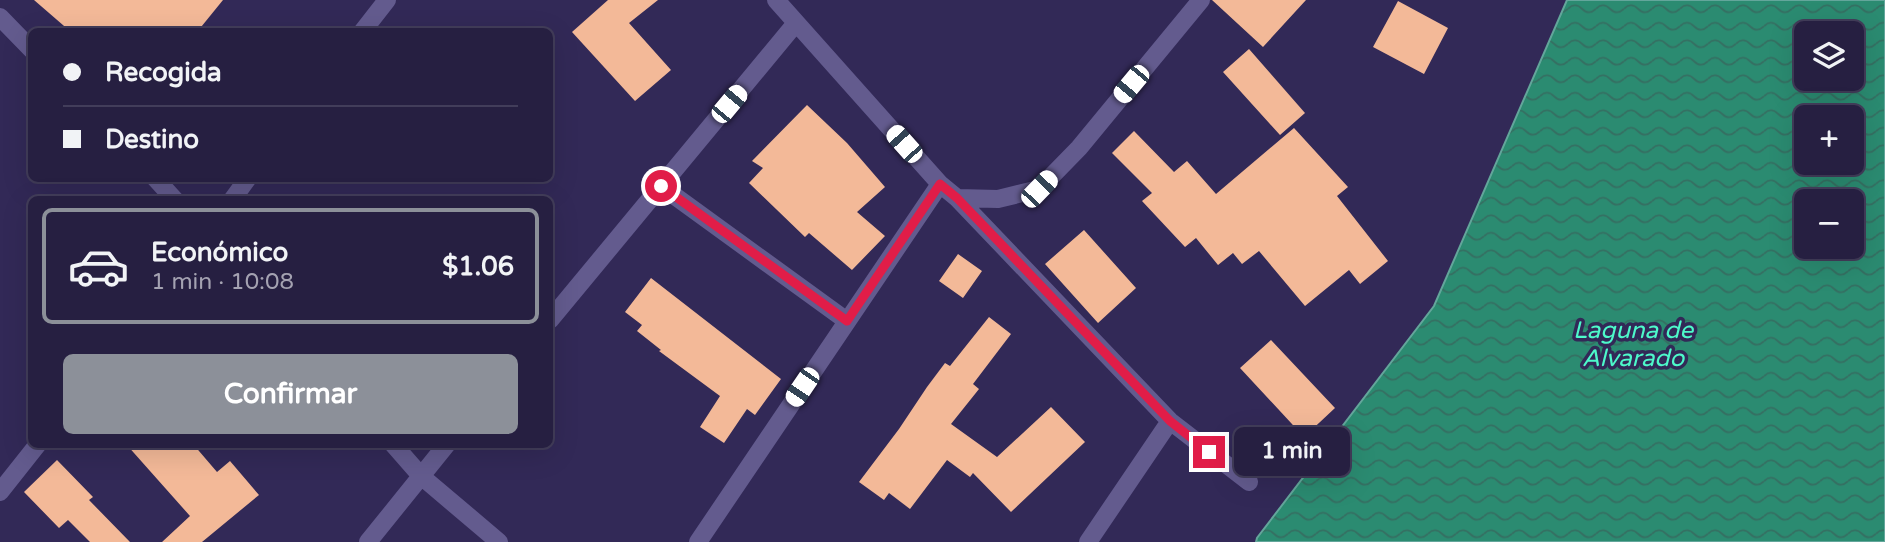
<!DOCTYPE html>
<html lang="es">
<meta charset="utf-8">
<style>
:root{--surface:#261f41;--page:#322c4c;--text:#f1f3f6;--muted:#a4a2b1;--line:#423d5a;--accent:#8c9099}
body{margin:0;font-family:"Varela Round",sans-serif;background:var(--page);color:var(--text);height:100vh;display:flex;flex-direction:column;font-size:26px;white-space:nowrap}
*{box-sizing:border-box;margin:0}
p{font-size:23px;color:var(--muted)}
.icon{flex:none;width:38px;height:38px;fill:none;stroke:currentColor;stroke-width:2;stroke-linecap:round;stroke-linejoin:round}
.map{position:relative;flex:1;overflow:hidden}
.side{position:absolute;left:28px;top:196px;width:525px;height:252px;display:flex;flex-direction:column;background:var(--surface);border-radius:10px;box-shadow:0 7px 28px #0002,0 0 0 2px var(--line)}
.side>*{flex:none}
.top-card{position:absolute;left:28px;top:28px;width:525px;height:154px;border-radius:10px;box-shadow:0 7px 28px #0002,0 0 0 2px var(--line);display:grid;align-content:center;height:154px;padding:0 35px;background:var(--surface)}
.tools{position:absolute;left:1794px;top:21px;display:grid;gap:14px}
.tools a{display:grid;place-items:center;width:70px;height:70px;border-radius:10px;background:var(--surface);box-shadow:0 7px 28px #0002,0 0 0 2px var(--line);font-size:35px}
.end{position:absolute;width:32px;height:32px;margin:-16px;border:9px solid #e11d48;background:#fff;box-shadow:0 0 0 4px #fff}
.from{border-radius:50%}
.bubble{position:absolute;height:49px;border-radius:10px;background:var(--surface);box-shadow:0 7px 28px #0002,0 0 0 2px var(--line);font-size:23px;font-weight:800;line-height:49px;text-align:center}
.car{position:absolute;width:21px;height:42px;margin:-21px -10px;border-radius:9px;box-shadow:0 0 5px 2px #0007;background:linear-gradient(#fff 24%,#345 0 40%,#fff 0 76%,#345 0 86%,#fff 0)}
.top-card b{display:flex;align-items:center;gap:24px;height:66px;font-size:26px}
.top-card b+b{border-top:2px solid var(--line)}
.top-card i{width:18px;height:18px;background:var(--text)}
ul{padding:12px 0 0;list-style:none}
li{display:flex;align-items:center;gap:21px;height:116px;margin:0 14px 10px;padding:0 21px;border:4px solid transparent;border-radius:10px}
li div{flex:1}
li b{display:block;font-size:26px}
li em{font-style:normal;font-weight:800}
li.selected{border-color:var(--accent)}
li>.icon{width:63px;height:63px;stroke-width:1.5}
.cta{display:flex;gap:14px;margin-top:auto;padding:14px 35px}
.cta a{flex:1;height:80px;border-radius:10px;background:var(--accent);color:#fff;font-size:28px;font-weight:800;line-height:80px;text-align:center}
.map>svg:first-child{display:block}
.water{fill:url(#water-waves);stroke:#63a69b;stroke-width:2;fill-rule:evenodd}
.building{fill:#f3b998}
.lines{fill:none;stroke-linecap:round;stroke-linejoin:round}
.minor{stroke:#635b8e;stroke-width:18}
.route{stroke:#e11d48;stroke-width:9}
.labels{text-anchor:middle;stroke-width:7;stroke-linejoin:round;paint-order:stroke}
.water-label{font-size:24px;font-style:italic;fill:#4df9ca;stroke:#322957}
</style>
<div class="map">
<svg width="1885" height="542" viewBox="0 0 1885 542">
<defs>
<pattern id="water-waves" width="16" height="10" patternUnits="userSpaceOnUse" patternTransform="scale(1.75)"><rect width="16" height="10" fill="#2b8b71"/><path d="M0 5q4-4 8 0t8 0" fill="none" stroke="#356f62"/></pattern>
</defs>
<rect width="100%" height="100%" fill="#322957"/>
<path class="water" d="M 1567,0 L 1885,0 L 1885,542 L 1256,542 L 1257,538 L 1434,306 ZM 1806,33 L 1852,33 L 1852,79 L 1806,79 ZM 1806,117 L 1852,117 L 1852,163 L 1806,163 ZM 1806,201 L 1852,201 L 1852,247 L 1806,247 Z"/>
<path class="building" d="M 34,0 L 223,0 L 197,32 L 71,32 Z
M 608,0 L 658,0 L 629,23 L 671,70 L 635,101 L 572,32 Z
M 1212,0 L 1306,0 L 1263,47 Z
M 1398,1 L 1448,28 L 1424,74 L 1373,47 Z
M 1249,49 L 1305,113 L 1280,135 L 1223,72 Z
M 807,105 L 847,143 L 885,187 L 857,212 L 885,236 L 852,270 L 809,233 L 805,237 L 749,183 L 763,168 L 752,161 Z
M 1294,128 L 1348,187 L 1337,196 L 1388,261 L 1360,284 L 1349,270 L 1305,306 L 1259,251 L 1242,264 L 1233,253 L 1218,265 L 1196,238 L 1185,247 L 1142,201 L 1152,193 L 1112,153 L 1134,131 L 1174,172 L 1187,161 L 1216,194 Z
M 1084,230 L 1136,288 L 1098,323 L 1045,264 Z
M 958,254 L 982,271 L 963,298 L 939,281 Z
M 651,278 L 781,379 L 755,415 L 747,409 L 724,443 L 700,427 L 720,396 L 659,351 L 661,350 L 637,331 L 642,325 L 625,312 Z
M 989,317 L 1011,334 L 973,384 L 979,389 L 951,424 L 997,457 L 1051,407 L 1085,442 L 1011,512 L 973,473 L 970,477 L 947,460 L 910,509 L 889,493 L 884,500 L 859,482 L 899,429 L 927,387 L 945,363 L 950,366 Z
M 1271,340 L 1335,408 L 1304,437 L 1240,368 Z
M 126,444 L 193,444 L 217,472 L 230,461 L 259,495 L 202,542 L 162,542 L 190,516 Z
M 57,460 L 93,497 L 89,500 L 130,542 L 90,542 L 68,520 L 59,528 L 24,492 Z"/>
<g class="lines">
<path class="minor" d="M 776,0 L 940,184 L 957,198 L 1170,421 L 1249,482
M 0,17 L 32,50
M 362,32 L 387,0
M 155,178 L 175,200
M 661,186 L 847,321
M 957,198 L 998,199 L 1039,189 L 1079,148 L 1201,0
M 232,200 L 248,178
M 550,320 L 796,23
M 393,444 L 421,476 L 499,542
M 0,492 L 38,444
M 368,542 L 447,444
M 698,542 L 940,184
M 1088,542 L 1170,421"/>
</g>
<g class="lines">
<path class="route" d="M 661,186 L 847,321 L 940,184 L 957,198 L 1170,421 L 1209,452"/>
</g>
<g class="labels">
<g class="water-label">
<text x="1633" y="338">Laguna de<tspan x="1633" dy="28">Alvarado</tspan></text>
</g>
</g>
</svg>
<div class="tools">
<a><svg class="icon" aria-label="layers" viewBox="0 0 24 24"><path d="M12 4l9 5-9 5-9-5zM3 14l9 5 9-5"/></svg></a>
<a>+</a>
<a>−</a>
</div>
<i class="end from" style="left:661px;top:186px"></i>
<i class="end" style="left:1209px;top:452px"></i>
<div class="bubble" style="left:1234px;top:427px;width:116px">1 min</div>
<i class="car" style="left:1131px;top:84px;rotate:220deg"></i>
<i class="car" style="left:729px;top:104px;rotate:40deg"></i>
<i class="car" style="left:904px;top:144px;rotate:318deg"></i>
<i class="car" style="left:1039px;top:189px;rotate:44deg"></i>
<i class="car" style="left:802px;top:387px;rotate:214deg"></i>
<div class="top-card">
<b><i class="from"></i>Recogida</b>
<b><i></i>Destino</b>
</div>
<section class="side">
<ul>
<li class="selected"><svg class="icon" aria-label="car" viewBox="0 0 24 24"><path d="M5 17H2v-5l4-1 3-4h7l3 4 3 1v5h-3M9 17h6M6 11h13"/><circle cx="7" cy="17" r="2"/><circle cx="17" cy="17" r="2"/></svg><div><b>Económico</b><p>1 min · 10:08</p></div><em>$1.06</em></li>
</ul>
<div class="cta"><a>Confirmar</a></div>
</section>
</div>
